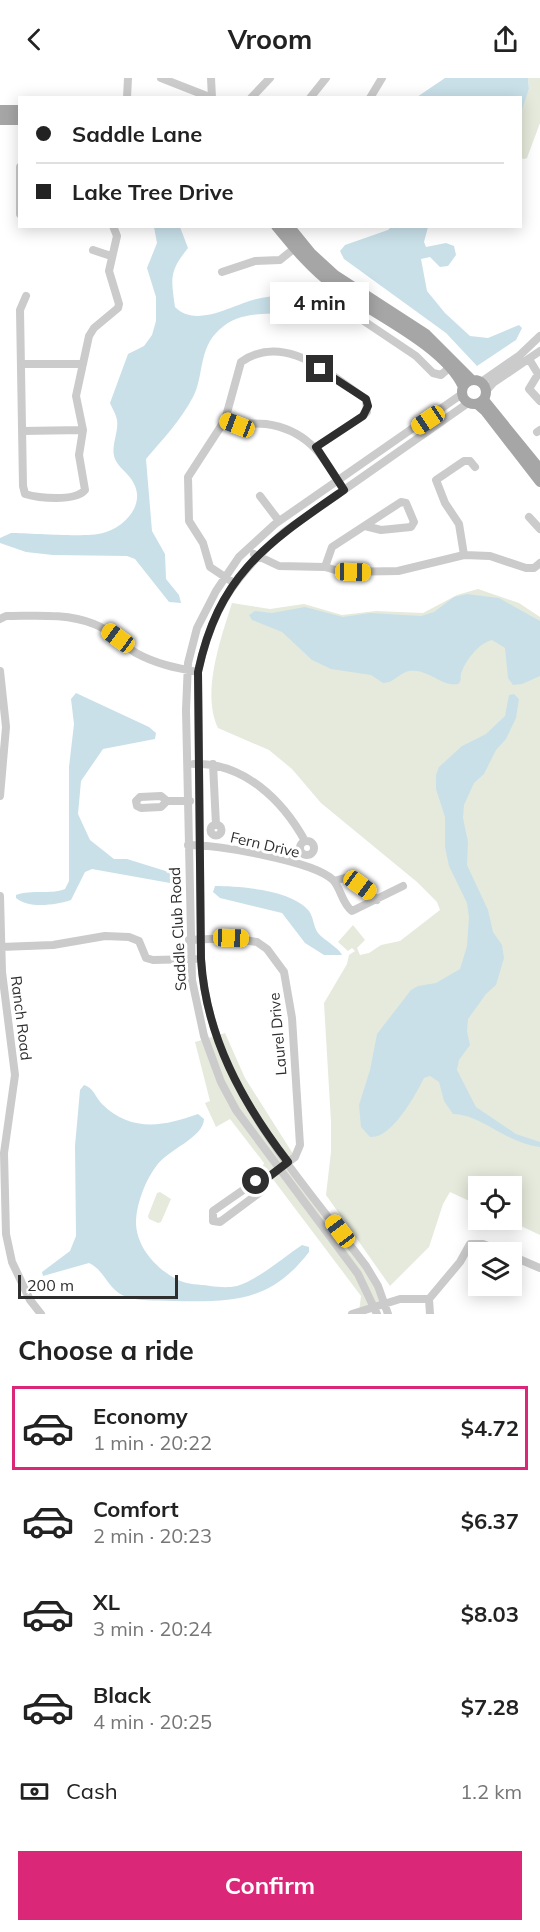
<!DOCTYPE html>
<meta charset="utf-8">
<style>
:root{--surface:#fff;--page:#f6f6f6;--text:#222;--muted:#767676;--line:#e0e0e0;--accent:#db2777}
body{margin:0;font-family:Mulish,sans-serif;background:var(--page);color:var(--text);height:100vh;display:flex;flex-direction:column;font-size:22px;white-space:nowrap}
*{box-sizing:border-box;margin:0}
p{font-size:20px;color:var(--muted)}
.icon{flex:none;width:33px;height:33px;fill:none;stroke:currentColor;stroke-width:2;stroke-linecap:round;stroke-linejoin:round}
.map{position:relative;height:1236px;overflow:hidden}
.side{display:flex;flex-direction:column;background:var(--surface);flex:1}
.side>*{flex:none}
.hud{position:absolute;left:18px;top:18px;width:504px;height:132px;border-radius:0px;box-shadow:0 3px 15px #0003;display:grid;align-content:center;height:132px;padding:0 18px;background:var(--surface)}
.buttons{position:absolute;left:468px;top:1098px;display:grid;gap:12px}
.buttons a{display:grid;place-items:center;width:54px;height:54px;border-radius:0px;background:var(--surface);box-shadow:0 3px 15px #0003;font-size:30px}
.scale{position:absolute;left:18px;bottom:15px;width:160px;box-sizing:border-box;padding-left:6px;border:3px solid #2e2e2e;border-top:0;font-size:16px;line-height:21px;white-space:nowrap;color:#2e2e2e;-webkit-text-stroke:4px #fff;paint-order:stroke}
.end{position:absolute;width:27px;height:27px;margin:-14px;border:8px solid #2e2e2e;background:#fff;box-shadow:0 0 0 3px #fff}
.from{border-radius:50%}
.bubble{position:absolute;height:42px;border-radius:0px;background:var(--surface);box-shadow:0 3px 15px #0003;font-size:20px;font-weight:700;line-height:42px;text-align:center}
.car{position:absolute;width:18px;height:36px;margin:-18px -9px;border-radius:8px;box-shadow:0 0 4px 2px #0007;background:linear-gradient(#f5c518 24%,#345 0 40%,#f5c518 0 76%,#345 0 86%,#f5c518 0)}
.hud b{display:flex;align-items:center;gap:21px;height:57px;font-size:22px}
.hud b+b{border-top:2px solid var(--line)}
.hud i{width:15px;height:15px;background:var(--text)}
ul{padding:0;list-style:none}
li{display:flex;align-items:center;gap:18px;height:84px;margin:0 12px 9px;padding:0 6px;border:3px solid transparent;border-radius:0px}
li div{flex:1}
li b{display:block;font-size:22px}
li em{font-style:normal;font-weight:700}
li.on{border-color:var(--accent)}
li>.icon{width:54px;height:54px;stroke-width:1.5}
h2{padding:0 18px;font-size:27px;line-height:72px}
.pay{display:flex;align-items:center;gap:15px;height:66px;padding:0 18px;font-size:22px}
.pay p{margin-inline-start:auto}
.button{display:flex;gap:12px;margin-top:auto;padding:12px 18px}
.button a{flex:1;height:69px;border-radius:0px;background:var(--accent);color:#fff;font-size:24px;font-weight:700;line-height:69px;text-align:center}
header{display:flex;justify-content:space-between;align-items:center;height:78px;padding:0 18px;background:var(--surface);font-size:27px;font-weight:700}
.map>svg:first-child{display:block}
.green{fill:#e5eadc}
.water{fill:#c9e0e9}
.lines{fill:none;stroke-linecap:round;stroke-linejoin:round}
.minor{stroke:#cbcbcb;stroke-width:8}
.major{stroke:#a6a6a6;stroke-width:10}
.route{stroke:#2e2e2e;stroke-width:8}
.labels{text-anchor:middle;stroke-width:6;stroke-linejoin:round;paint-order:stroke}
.street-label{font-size:15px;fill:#2e2e2e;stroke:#fff}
</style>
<header><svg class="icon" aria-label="back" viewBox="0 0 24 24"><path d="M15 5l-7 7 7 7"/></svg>Vroom<svg class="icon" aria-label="share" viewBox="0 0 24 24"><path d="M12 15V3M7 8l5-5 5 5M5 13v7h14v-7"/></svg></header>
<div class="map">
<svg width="540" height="1236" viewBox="0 0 540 1236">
<rect width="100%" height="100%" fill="#fff"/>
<path class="green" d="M 528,0 L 540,0 L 540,45 L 527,80 L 524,81 L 521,80 L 520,35 L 529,11 Z
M 478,511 L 519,525 L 540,539 L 540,1157 L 508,1142 L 512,1142 L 512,1108 L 478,1108 L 478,1127 L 450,1114 L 443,1126 L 429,1169 L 390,1208 L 326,1117 L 331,1074 L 331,1044 L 324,925 L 347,886 L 349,877 L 355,873 L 352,870 L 348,873 L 338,864 L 353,847 L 365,862 L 357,870 L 360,877 L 369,875 L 381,867 L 400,863 L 440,832 L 437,824 L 417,804 L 321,725 L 292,691 L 269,672 L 218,650 C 201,615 221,560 232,525 L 270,531 L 304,526 L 342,537 L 376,533 L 423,535 L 457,517 Z
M 225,955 L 245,1000 L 295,1079 L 289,1084 L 366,1188 L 386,1225 L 359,1234 L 361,1218 L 263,1088 L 264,1085 L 230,1041 L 216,1049 L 205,1025 L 210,1023 L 195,964 Z
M 160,1114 L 171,1121 L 161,1144 L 158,1145 L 149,1141 L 148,1138 L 157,1115 Z"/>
<path class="water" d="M 445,0 L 528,0 L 529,11 L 521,35 L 520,20 L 417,19 Z
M 154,149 L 180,149 L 188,170 C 169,194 171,199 175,229 C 198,252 236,224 261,220 C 277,217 292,217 308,212 L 315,217 C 291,250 251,222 219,252 C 198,271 204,299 193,319 C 181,342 163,361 146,381 L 152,453 L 165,476 L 166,501 L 179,517 L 181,525 L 169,524 L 135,481 L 127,478 L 53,477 L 26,474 L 0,465 L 0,460 L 11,455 C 32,455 86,460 103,455 C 122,450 144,430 135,408 C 131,397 121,392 116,383 C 109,371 119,355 117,342 C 116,336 112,330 110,325 L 128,276 L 144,268 L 152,257 L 156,243 L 156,219 L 147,190 L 157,165 Z
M 391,149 L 428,149 L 424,164 L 426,169 L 446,165 L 454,168 L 456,177 L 448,188 L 440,189 L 430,179 L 421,181 L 427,213 L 445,235 L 470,258 L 488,260 L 519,247 L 522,250 L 516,262 L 477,288 L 446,255 L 344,181 L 340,173 L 345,167 L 388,152 Z
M 467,516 L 499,520 L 540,543 L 540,598 L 522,606 L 513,607 L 508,600 L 505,570 L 492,562 C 479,565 467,581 462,593 C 459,599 463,601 458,606 C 441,609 428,590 409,593 C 399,595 394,605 383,605 L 371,597 L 331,591 L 312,582 L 282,554 L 252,542 L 249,537 L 255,533 L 272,535 L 305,529 L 343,539 L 370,535 L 421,538 L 434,534 L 454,519 Z
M 76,615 L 149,649 L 156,655 L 155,661 L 103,671 L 81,703 L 78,736 L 90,762 L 114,781 L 127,781 L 172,795 L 173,800 L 170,805 L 92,791 L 85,794 L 71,822 C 56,827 29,831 16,820 L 16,817 C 32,811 50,817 65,811 L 69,803 L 69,689 L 74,646 L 71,621 Z
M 514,616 L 519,621 L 516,640 L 506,661 L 496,672 L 484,696 L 474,705 L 464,727 L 463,740 L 468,764 L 467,787 L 488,832 L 493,854 L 502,867 L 504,880 L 496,907 L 486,916 L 468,941 L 467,953 L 470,967 L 459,982 L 457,992 L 476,1029 L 516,1056 L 540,1064 L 540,1069 C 505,1065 483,1037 453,1036 L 444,1023 L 439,1004 L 430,998 L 424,1000 C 416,1016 392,1061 370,1059 L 361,1049 L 359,1027 L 370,992 L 377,956 L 411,912 L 418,908 L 436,905 L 460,891 L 467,868 L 469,839 L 467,825 L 449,788 L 445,769 L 445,739 L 436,711 L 436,697 L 439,689 L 462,668 L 486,656 L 505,638 L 509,617 Z
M 215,808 C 240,808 292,812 309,833 C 314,840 313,848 318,855 C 325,863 338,869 342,877 L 324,877 L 305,865 L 282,835 L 220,820 L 213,814 Z
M 84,1007 C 93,1009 96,1020 102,1026 C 131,1055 165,1048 198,1036 L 204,1041 C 204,1059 168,1072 157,1087 C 146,1101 137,1124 136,1142 C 135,1168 156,1191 178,1202 C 188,1207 199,1206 210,1208 C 219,1209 227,1210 237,1208 C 261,1200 281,1181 302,1167 L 309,1169 L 309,1174 C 270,1225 231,1224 173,1223 C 156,1222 137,1224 122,1217 C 108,1210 104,1192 89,1185 L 43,1198 L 42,1194 L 70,1173 L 76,1158 L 75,1068 L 80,1012 Z"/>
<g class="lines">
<path class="minor" d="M 161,0 L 212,20
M 211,0 L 212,20
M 127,20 L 128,0
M 251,20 L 270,0
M 310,20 L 326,0
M 370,20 L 382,0
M 20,89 L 20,136
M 93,172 L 111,178
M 222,194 L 255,183 L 280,182 L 296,169
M 335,209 L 333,219 L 337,225 L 416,278 L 433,295 L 441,297 L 449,290
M 26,218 L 20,232 L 23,408 L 25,416 C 38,420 75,424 85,412 L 79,377 L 83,352 L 76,318 L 89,258 L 94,250 L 118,230 L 119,226 L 109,193 L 117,158 L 113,148
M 529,281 L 538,296 L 529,311 L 540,323
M 21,286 L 83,286
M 481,304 L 520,277 L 540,258
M 486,313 L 493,305 L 540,273
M 225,342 C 239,348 251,344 266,346 C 309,352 323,379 344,412
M 22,353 L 83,352
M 537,354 L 540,352
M 260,418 L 279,443
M 529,439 L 540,451
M 254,476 L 279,488 L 325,489 L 342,494 L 398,493 L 464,477 L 490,478 L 526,490 L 534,490 L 540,485
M 464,477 L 459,446 L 445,425 L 436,402 L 464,383 L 470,383 L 475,389
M 325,489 L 332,469 L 401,424 L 406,425 L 414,444 L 411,449 L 381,452 L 365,448
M 234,505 L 210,489 L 203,465 L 189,443 L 188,399 L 225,342 L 241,284 C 285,253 330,297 366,321 L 367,334 L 363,338 L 316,369
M 0,541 L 6,538 C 35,538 66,535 94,546 C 111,552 121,566 136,575 C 156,586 176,590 198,594
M 0,593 L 6,649 L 0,718
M 194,686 C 244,684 283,723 305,763
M 213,686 L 216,747
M 167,723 L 161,729 L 141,730 L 137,728 L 136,723 L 140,719 L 161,718 L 167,723 L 190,723
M210.5 752a5.5 5.5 0 1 1 11 0a5.5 5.5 0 1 1-11 0Z
M300 770a7 7 0 1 1 14 0a7 7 0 1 1-14 0Z
M 188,767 C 215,766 314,783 333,802 C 341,810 342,826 352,833 L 403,808
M 334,803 L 348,799 L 377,822
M 0,818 L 2,894 L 15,997 L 4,1075 L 6,1156 L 12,1184 L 30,1222 L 41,1236
M 189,862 L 231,860 L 257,864 L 267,871 L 284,894 L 292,940 L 300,1067 L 295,1079 L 262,1104 L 256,1103 L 213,1133 L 213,1143 L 220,1144 L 263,1112 L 262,1104
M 1,869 L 53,867 L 105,858 L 129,859 L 139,863 L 146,880 L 153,882 L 195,881
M 512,1178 L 540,1190
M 352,1236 L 400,1221 L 429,1221
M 377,1236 L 358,1196 L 236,1032 L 221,1004 L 204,958 L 192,902 L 186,632 L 188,585 L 197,550 L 216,513 L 239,479 L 275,446 L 462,316
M 388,1236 L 378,1208 L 366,1188 C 296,1095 208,1003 201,881 L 198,594 C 212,530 235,497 284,454 L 468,325
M 430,1236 L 429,1221 L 460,1184 L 470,1166 L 483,1166 L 503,1174"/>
<path class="major" d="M 0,32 L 20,32
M 0,42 L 20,42
M 276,148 C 294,170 311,191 334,208 C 369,234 445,268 463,309
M 289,148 L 311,175 L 335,197 L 426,256 L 472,302
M462 314a12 12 0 1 1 24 0a12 12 0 1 1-24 0Z
M 484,322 L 540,391
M 477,326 L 485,333 L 540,404"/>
</g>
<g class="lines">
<path class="route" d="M 256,1103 L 262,1104 L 288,1084 C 242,1024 206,959 201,881 L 198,594 C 219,496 266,466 344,412 L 316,369 L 363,338 L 368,328 L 366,321 L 320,291"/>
</g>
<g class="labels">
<g class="street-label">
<text transform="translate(265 767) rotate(13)" y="5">Fern Drive</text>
<text transform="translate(178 851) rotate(-93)" y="5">Saddle Club Road</text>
<text transform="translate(21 940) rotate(83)" y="5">Ranch Road</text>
<text transform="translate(278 956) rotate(-95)" y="5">Laurel Drive</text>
</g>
</g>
</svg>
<div class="buttons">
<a><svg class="icon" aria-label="locate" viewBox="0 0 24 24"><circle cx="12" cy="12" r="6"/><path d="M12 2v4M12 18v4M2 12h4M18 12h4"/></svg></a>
<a><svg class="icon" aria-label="layers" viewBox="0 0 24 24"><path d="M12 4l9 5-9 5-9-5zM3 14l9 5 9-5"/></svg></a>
</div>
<div class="scale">200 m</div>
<i class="end from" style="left:256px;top:1103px"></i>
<i class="end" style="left:320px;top:291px"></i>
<div class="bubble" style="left:270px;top:204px;width:99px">4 min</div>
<i class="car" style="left:428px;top:342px;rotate:236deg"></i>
<i class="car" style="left:237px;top:347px;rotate:291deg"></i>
<i class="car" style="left:353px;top:494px;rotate:91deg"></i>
<i class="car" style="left:118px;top:560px;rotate:306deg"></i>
<i class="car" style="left:360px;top:807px;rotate:126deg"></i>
<i class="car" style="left:231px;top:860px;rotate:92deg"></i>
<i class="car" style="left:340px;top:1153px;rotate:323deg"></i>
<div class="hud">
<b><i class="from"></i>Saddle Lane</b>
<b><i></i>Lake Tree Drive</b>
</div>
</div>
<section class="side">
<h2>Choose a ride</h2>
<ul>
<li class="on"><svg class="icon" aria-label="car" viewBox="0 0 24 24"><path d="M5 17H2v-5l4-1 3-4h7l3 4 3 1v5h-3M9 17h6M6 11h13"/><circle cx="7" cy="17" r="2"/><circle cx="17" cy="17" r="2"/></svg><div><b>Economy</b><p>1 min · 20:22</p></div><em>$4.72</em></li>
<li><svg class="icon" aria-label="car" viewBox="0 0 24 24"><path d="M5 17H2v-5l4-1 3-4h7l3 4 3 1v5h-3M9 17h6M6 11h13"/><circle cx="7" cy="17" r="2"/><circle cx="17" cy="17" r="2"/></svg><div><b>Comfort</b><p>2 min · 20:23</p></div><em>$6.37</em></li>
<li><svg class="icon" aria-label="car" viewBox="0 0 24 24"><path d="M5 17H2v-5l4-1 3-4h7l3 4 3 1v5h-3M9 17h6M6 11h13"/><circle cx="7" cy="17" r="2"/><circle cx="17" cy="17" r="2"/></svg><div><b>XL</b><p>3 min · 20:24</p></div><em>$8.03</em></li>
<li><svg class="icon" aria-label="car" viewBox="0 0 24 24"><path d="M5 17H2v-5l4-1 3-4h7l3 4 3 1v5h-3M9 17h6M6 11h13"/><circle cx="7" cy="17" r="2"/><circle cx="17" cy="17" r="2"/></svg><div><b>Black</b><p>4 min · 20:25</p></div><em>$7.28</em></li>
</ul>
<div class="pay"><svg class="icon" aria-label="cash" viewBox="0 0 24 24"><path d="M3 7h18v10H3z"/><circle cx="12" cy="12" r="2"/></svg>Cash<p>1.2 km</p></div>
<div class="button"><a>Confirm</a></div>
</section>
